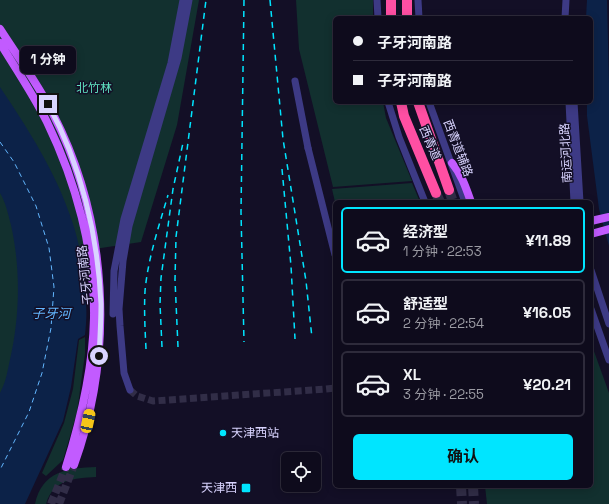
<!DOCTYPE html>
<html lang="zh">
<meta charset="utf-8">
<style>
:root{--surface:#0e0b1c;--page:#1c1929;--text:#f1f3f6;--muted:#9b9ba3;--line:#2e2b3b;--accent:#00e5ff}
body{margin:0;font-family:"Space Grotesk","Noto Sans SC",sans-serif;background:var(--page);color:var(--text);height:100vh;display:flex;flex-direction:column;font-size:15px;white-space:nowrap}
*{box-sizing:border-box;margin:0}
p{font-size:13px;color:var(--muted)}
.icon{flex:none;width:22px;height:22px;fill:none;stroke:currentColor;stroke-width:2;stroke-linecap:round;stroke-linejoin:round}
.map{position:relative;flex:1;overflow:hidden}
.side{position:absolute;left:333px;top:200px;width:260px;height:288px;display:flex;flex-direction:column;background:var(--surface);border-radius:6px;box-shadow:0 2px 10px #0003,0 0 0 1px var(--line)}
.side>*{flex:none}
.banner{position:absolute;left:333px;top:16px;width:260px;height:88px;border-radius:6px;box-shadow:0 2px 10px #0003,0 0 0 1px var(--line);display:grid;align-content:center;height:88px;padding:0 20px;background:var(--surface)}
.buttons{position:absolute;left:281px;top:452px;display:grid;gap:8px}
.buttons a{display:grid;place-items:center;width:40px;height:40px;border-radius:6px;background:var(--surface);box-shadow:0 2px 10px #0003,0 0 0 1px var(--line);font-size:20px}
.end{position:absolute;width:18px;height:18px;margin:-9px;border:5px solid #d9d4ff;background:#111;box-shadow:0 0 0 2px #111}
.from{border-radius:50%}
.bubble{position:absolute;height:28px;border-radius:6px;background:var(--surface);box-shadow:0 2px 10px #0003,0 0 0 1px var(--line);font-size:13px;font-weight:700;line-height:28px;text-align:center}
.car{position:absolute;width:12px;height:24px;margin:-12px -6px;border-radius:5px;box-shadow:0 0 3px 1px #0007;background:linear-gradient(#f5c518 24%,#345 0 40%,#f5c518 0 76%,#345 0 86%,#f5c518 0)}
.banner b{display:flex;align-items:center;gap:14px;height:38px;font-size:15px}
.banner b+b{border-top:1px solid var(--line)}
.banner i{width:10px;height:10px;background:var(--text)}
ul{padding:7px 0 0;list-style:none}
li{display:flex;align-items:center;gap:12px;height:66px;margin:0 8px 6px;padding:0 12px;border:2px solid var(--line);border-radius:6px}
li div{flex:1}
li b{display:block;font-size:15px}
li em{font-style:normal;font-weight:700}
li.current{border-color:var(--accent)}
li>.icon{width:36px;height:36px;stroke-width:1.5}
.button{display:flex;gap:8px;margin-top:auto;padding:8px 20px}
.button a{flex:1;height:46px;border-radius:6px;background:var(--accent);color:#111;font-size:16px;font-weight:700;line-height:46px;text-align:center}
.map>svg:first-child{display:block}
.green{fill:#12302f}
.water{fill:#0c2248}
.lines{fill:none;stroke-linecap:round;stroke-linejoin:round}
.ferry{stroke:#62b6ff;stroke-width:1;stroke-dasharray:5 4;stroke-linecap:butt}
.minor-tunnel{stroke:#312d47;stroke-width:7;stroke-dasharray:7 3.5;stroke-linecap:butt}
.major-tunnel{stroke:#312d47;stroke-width:8;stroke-dasharray:8 4;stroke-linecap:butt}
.highway-tunnel{stroke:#312d47;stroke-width:10;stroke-dasharray:10 5;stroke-linecap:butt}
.minor{stroke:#3d3a85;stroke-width:7}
.major{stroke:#c25bff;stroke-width:8}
.highway{stroke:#ff4fa3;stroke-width:10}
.rail{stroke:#00e5ff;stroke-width:1.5;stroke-dasharray:6 5;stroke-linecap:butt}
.minor-bridge{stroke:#3d3a85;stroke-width:7}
.route{stroke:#d9d4ff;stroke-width:5}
.poi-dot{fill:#00e5ff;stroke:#130f26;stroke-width:1.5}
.labels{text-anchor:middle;stroke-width:3;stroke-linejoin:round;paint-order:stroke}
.park-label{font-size:12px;fill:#5fe0c0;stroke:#130f26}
.street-label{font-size:12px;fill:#d9d4ff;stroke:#130f26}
.poi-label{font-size:12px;fill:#d9d4ff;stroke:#130f26;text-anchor:start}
.water-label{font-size:13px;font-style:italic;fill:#62b6ff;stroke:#130f26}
</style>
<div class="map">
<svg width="609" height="504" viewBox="0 0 609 504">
<rect width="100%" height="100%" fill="#130f26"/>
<path class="green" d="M 0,0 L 199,0 L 177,125 L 141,242 L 101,248 L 72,250 L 0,104 Z
M 296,0 L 373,0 L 373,18 L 335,18 L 335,102 L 383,102 L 386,118 L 412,181 L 333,187 L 299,49 Z
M 0,177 L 5,184 L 27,310 L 0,425 Z
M 412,183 L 420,202 L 335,202 L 332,189 Z
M 85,337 L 85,354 L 77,412 L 63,460 L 46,476 L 42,473 L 64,423 L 73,389 L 79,340 Z
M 591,343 L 609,393 L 609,504 L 487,504 L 485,486 L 591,486 Z
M 96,467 L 96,477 C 75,478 53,479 46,504 L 35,504 C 42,471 68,468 96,467 Z"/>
<path class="water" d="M 587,0 L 607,0 L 609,83 L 609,246 L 599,209 L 587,116 L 587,102 L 591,102 L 591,18 L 586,18 Z
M 0,87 C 28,129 56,172 72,221 C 81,247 85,276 86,304 C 87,314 86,325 85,335 L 78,339 L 71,387 L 63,421 L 25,504 L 0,504 L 0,393 C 5,384 7,374 9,364 C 20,318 21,270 11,225 C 8,214 6,203 0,193 Z"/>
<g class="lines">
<path class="ferry" d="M 0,142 L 14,162 L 36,206 L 49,248 L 54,287 L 51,328 L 42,373 L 29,412 L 0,470"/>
<path class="minor-tunnel" d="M 130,390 L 137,396 L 153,401 L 326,389 L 335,388"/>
<path class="major-tunnel" d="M 51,504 L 66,467
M 59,504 L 74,465"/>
<path class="highway-tunnel" d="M 449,190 L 453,202
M 436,193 L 440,202
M 461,486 L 462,504
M 473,486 L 474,504"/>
<path class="minor" d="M 377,0 L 378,18
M 418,0 L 419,18
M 565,18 L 566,0
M 295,81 L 308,148
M 388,102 L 399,137 L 425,202
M 429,102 L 465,202
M 569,102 L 574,202
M 574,102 L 580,202
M 591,270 L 609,324
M 591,309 L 609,360"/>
<path class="major" d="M 0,29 C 18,57 38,84 53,114 C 108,221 115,352 74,465
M 0,43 C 16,69 33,94 47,122 C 76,182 95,251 94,318 C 93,368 81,419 66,467
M 452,163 C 462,175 466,188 471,202
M 591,221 L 609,217
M 591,234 L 609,229"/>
<path class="highway" d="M 391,0 L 391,18
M 407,18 L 407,0
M 401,102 L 404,116 L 436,193
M 418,102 L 449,190"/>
<path class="rail" d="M 244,0 L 241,212 L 244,342
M 270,0 L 283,139 L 306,281 L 312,338
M 282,169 L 291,266 L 295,339
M 162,347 L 160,304 L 161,278 L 173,189 L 183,143
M 178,347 L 175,280 L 176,237 L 206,0
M 146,349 C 145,329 144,310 145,291 C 148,258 159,226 168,195"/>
<path class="minor-bridge" d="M 308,148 L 335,255
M 113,314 L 114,271 L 124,219 L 171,63 L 183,0
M 130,390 L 124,373 L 120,326 L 119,309 L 123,261 L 129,226 L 178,58 L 189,0"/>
</g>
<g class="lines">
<path class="route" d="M 48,104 C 81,164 98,236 101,304 C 101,321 100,338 99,356"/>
</g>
<g class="poi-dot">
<circle cx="223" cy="433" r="4"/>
<rect x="241" y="483" width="10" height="10" rx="2"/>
</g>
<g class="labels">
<g class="park-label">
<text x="94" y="92">北竹林</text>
</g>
<g class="street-label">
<text transform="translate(430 143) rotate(67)" y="4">西青道</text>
<text transform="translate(458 148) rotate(69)" y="4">西青道辅路</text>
<text transform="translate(566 153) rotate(-93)" y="4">南运河北路</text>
<text transform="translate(85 275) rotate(-96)" y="4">子牙河南路</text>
</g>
<g class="poi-label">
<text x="231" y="437">天津西站</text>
<text x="237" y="492" text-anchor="end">天津西</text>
</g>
<g class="water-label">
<text x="51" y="318">子牙河</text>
</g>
</g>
</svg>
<div class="buttons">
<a><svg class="icon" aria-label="locate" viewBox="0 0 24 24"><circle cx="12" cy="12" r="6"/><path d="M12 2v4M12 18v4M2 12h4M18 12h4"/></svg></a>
</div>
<i class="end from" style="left:99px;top:356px"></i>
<i class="end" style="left:48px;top:104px"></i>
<div class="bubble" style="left:20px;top:46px;width:56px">1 分钟</div>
<i class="car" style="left:88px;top:421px;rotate:12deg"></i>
<div class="banner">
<b><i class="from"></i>子牙河南路</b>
<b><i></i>子牙河南路</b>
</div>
<section class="side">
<ul>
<li class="current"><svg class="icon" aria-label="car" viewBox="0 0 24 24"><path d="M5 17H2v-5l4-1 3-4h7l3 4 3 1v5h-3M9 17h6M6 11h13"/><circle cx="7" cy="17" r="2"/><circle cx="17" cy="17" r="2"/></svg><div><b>经济型</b><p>1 分钟 · 22:53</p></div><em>¥11.89</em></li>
<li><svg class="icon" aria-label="car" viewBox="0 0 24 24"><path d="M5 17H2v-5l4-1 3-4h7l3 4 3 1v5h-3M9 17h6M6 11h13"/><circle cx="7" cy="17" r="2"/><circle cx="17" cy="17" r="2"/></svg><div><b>舒适型</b><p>2 分钟 · 22:54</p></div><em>¥16.05</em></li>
<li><svg class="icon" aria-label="car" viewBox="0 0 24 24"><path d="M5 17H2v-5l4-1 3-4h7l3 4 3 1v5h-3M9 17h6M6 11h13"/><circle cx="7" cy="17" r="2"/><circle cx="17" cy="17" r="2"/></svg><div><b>XL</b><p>3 分钟 · 22:55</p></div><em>¥20.21</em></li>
</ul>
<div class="button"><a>确认</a></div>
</section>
</div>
